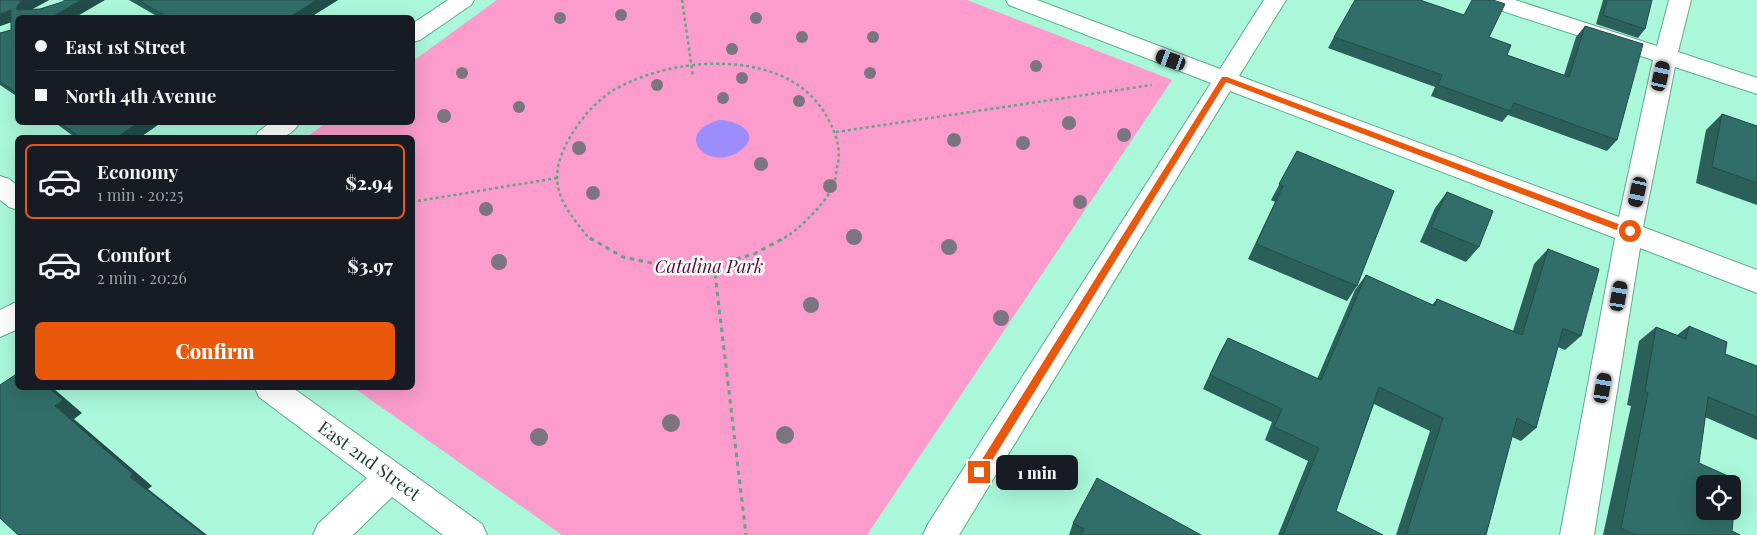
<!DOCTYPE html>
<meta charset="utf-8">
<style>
:root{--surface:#171b24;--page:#20242c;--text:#f1f3f6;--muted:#9ea1a6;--line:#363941;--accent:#ea580c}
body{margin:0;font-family:"Playfair Display",serif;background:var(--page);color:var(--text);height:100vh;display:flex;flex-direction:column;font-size:19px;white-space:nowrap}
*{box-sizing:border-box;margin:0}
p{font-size:16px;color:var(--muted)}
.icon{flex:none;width:28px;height:28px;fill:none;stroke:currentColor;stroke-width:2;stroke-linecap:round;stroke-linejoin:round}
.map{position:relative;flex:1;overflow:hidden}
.sheet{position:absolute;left:15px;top:135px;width:400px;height:255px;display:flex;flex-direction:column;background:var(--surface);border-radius:8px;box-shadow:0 5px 20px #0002}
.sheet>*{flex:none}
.banner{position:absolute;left:15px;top:15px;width:400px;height:110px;border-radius:8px;box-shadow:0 5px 20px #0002;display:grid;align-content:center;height:110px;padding:0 20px;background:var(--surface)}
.fabs{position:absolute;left:1696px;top:475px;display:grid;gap:10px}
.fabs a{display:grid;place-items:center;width:45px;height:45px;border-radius:8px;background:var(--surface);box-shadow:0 5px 20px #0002;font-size:25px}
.end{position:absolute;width:22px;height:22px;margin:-11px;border:6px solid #ea580c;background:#fff;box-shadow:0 0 0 2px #fff}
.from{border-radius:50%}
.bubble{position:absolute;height:35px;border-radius:8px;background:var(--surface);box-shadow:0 5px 20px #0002;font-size:16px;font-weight:800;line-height:35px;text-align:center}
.car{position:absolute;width:15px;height:30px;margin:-15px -8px;border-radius:6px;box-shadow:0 0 4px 1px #0007;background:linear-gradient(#222 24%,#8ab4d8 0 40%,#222 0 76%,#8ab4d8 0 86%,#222 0)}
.banner b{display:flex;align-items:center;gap:18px;height:48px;font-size:19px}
.banner b+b{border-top:1px solid var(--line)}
.banner i{width:12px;height:12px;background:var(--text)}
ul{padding:9px 0 0;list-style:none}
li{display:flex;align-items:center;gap:15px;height:75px;margin:0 10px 8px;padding:0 10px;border:2px solid transparent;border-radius:8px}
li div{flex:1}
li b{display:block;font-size:19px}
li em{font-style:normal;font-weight:800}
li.on{border-color:var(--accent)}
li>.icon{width:45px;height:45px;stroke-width:1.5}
.cta{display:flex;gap:10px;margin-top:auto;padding:10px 20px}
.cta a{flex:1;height:58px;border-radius:8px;background:var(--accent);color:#fff;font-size:20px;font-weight:800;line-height:58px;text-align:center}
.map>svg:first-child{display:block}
.green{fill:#fb9ccd}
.water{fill:#9d8dfc}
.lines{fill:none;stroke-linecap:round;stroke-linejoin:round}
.minor-casing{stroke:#5eaa8e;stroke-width:2}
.path-far1{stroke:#68a18b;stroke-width:2.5;stroke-dasharray:3 3;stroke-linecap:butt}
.path{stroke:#68a18b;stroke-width:3;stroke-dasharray:4.5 4.5;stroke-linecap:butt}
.minor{fill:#fff;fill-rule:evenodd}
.tree{fill:#7a7580}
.wall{fill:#2a5f5a}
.shaded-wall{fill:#224d4a}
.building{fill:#316e69;stroke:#224d4a;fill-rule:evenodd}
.route{fill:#ea580c}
.labels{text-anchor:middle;stroke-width:5;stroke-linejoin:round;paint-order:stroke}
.park-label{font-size:18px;font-style:italic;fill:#530a37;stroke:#fff}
.street-label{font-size:18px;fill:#1c3c31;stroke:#fff}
</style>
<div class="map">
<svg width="1757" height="535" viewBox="0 0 1757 535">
<rect width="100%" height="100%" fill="#aaf7d9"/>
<path class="green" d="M 497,0 L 967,0 L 1172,80 L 867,535 L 562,535 L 354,388 L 412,388 L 412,138 L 305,138 L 326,123 L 412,122 L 413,61 Z"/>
<path class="water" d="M 719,120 C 735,120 764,133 741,150 C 710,174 670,134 719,120 Z"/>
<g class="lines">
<defs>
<path id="minor" d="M 448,0 L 474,0 L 471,5 L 420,40 L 412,42 L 412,24 Z
M 1006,0 L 1037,0 L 1220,69 L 1264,0 L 1286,0 L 1239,76 L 1619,217 L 1653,60 L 1484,5 L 1481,0 L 1515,0 L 1657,46 L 1669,0 L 1691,0 L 1678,52 L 1757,78 L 1757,94 L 1675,67 L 1643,227 L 1757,270 L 1757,293 L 1640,248 L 1594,535 L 1560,535 L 1615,238 L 1230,91 L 959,535 L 923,535 L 928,524 L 1211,83 L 1009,5 Z
M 271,122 L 300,122 C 289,141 274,138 255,138 L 258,132 Z
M 0,176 L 9,179 L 18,186 L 18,210 L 9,207 L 0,200 Z
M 18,301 L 18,329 L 0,337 L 0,310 Z
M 255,388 L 293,388 L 482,524 L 487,535 L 443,535 L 392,497 L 353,535 L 313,535 L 318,524 L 367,478 L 259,397 Z"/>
</defs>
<use href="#minor" class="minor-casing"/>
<path class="path-far1" d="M 682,0 L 693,76
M 836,132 L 1152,85
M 412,202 L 557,178
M 592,240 L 588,237 C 575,221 557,200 557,178 C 557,160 566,143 575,129 C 585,114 597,101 612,91 C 618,87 626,84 632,81 C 691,55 792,52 827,117 C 835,131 841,147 838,163 C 836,170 836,179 833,186 C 825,204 799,230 781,240"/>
<path class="path" d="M 590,238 L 623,257 L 666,266 L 714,265 L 754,254 L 784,238
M 714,265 L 746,535"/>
<use href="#minor" class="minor"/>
</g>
<g class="tree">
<circle cx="621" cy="15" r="6"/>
<circle cx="560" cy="18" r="6"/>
<circle cx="756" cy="18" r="6"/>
<circle cx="802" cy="37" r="6"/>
<circle cx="873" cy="37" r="6"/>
<circle cx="732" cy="49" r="6"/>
<circle cx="1036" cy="66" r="6"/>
<circle cx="462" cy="73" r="6"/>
<circle cx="870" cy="73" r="6"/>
<circle cx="742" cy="78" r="6"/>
<circle cx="657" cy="85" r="6"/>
<circle cx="723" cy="98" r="6"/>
<circle cx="799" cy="101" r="6"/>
<circle cx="519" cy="107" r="6"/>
<circle cx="444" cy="116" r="7"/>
<circle cx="1069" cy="123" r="7"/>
<circle cx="1124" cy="135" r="7"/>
<circle cx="954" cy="140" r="7"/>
<circle cx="1023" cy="143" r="7"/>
<circle cx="579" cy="148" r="7"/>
<circle cx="761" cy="164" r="7"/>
<circle cx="830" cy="186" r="7"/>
<circle cx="593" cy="193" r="7"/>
<circle cx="1080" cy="202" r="7"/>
<circle cx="486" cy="209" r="7"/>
<circle cx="854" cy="237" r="8"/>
<circle cx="949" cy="247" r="8"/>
<circle cx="499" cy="262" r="8"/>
<circle cx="811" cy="305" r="8"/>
<circle cx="1001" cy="318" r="8"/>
<circle cx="671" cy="423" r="9"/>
<circle cx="785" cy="435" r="9"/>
<circle cx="539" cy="437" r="9"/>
</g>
<path class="wall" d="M 0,0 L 49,0 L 31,10 L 40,9 L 81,0 L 18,18 L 18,97 L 0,85 L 0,33 L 11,30 L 11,22 L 0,26 Z
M 129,0 L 338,0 L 309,18 L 160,18 Z
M 1603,0 L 1652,0 L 1645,29 L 1638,38 L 1596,24 Z
M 1463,15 L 1489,37 L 1507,55 L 1564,75 L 1576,37 L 1585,26 L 1617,140 L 1607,151 L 1508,115 L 1502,122 L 1431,96 L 1435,87 L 1328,48 L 1334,37 Z
M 1722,114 L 1757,126 L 1757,205 L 1696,183 L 1706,130 Z
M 54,122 L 162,122 L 139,138 L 76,138 Z
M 1297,151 L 1357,286 L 1347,301 L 1248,259 L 1275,202 L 1271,200 Z
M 1447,192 L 1479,247 L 1466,262 L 1420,242 L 1435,208 Z
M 1548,249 L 1581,336 L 1565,350 L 1558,347 L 1536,428 L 1521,441 L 1512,437 L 1486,535 L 1396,535 L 1430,431 L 1374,404 L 1336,511 L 1383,535 L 1278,535 L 1308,461 L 1265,440 L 1272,422 L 1203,389 L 1220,352 L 1228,338 L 1317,379 L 1355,290 L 1366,275 L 1432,305 L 1437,299 L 1513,331 L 1534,264 Z
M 1689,326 L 1725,354 L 1757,366 L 1757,440 L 1705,417 L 1699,463 L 1732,531 L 1740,535 L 1603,535 L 1631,406 L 1627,405 L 1639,341 L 1656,327 L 1677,335 Z
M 1073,523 L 1201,535 L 1069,535 Z"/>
<path class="shaded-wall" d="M 23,0 L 49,0 L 28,11 L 25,18 L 16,9 L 20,2 Z
M 81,0 L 105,0 L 74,18 L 50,18 Z
M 317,0 L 338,0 L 309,18 L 288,18 Z
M 11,10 L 18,20 L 0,26 L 0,14 Z
M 139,122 L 162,122 L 139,138 L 116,138 Z
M 49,388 L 53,388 L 82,413 L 74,419 L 152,486 L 148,489 L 207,535 L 204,535 L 130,477 L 55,406 Z"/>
<path class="building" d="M 0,0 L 23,0 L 20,2 L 16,9 L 18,10 L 40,9 L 62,2 L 65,0 L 81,0 L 50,18 L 18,18 L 18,94 L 0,82 L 0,33 L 11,30 L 11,10 L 0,14 Z
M 138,0 L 317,0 L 288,18 L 169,18 Z
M 1355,0 L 1420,0 L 1464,15 L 1472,0 L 1493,0 L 1505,4 L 1489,37 L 1511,45 L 1507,55 L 1569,77 L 1585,26 L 1643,44 L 1617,140 L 1514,103 L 1510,111 L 1438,85 L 1442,75 L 1334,37 Z
M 1607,0 L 1652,0 L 1645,29 L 1603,15 Z
M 1722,114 L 1757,126 L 1757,183 L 1712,167 Z
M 59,122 L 139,122 L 116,138 L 81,138 Z
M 1297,151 L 1394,191 L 1357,286 L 1256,244 L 1283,186 L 1279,184 Z
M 1447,192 L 1493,211 L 1479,247 L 1431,227 Z
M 1548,249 L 1599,269 L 1581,336 L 1563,328 L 1536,428 L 1517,418 L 1486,535 L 1406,535 L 1443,418 L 1379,387 L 1336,511 L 1383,535 L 1283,535 L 1319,448 L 1274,427 L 1282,409 L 1210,375 L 1228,338 L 1321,380 L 1366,275 L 1435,306 L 1437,299 L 1522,335 Z
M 1689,326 L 1727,342 L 1725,354 L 1757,366 L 1757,417 L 1708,397 L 1699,463 L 1737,480 L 1732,531 L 1740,535 L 1635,535 L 1621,528 L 1648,393 L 1645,391 L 1656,327 L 1686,339 ZM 1705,484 L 1732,484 L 1732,511 L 1705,511 Z
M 18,373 L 18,388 L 49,388 L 63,400 L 55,406 L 133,474 L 130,477 L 204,535 L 18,535 L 0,518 L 0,385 Z
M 1097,478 L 1201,535 L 1081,535 L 1084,529 L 1073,523 Z"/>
<path class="route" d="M 1222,77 L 1227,77 L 1632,229 L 1634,231 L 1630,234 L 1627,234 L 1226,82 L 983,475 L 976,475 L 976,469 Z"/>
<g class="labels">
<g class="park-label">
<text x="709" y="273">Catalina Park</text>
</g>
<g class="street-label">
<text transform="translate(369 461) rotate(36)" y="6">East 2nd Street</text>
</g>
</g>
</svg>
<div class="fabs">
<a><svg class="icon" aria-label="locate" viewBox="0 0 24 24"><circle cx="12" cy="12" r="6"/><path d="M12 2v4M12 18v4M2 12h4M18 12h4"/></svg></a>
</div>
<i class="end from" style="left:1630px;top:231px"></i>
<i class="end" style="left:979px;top:472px"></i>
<div class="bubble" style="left:996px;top:455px;width:82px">1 min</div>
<i class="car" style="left:1171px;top:60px;rotate:290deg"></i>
<i class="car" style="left:1661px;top:76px;rotate:12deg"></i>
<i class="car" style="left:1638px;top:192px;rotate:192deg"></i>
<i class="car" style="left:1619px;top:296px;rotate:10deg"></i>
<i class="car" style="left:1603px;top:388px;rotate:10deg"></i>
<div class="banner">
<b><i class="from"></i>East 1st Street</b>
<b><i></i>North 4th Avenue</b>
</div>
<section class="sheet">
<ul>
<li class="on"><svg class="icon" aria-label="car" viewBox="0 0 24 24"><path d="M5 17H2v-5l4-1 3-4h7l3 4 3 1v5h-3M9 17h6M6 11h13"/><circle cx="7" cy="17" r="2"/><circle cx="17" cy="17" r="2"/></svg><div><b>Economy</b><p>1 min · 20:25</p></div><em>$2.94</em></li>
<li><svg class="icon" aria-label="car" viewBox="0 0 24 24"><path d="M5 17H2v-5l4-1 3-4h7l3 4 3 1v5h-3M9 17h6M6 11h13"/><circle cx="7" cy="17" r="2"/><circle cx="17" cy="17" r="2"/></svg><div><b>Comfort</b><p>2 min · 20:26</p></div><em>$3.97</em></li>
</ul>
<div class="cta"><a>Confirm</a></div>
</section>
</div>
